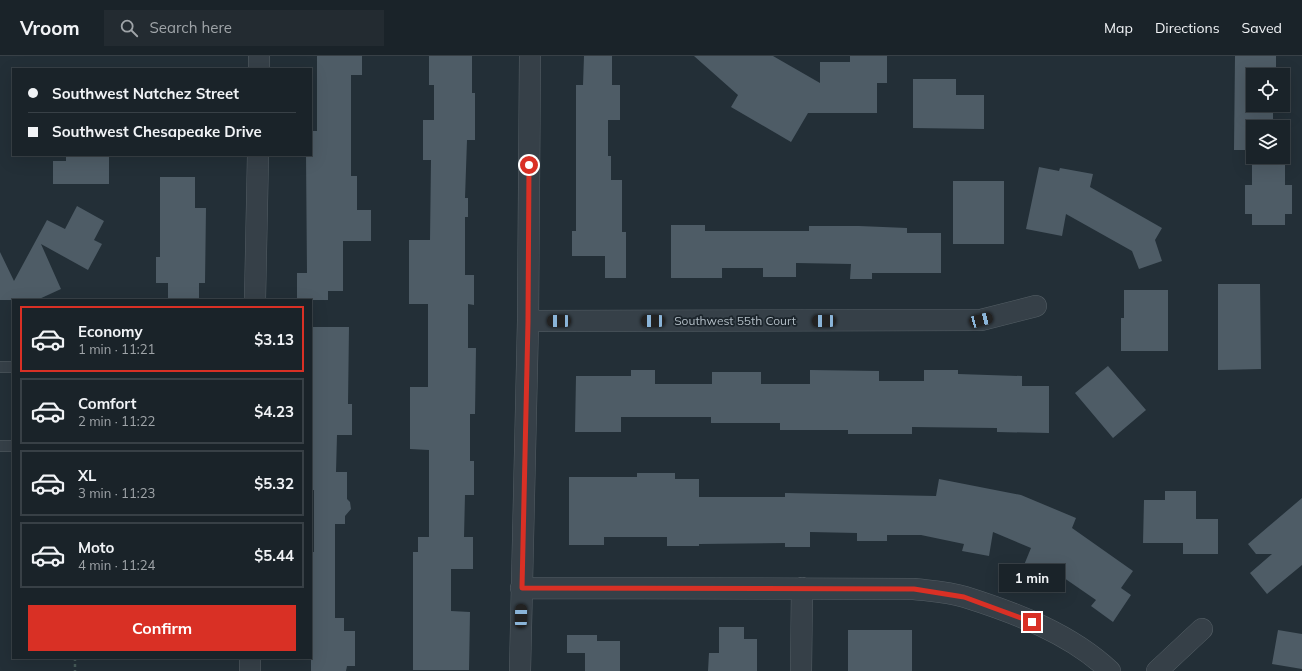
<!DOCTYPE html>
<meta charset="utf-8">
<style>
:root{--surface:#1a2329;--page:#232b31;--text:#f1f3f6;--muted:#9fa4a8;--line:#384046;--accent:#d93025}
body{margin:0;font-family:Mulish,sans-serif;background:var(--page);color:var(--text);height:100vh;display:flex;flex-direction:column;font-size:15px;white-space:nowrap}
*{box-sizing:border-box;margin:0}
p{font-size:13px;color:var(--muted)}
.icon{flex:none;width:22px;height:22px;fill:none;stroke:currentColor;stroke-width:2;stroke-linecap:round;stroke-linejoin:round}
.map{position:relative;flex:1;overflow:hidden}
.details{position:absolute;left:12px;top:243px;width:300px;height:360px;display:flex;flex-direction:column;background:var(--surface);border-radius:0px;box-shadow:0 4px 16px #0002,0 0 0 1px var(--line)}
.details>*{flex:none}
.guide{position:absolute;left:12px;top:12px;width:300px;height:88px;border-radius:0px;box-shadow:0 4px 16px #0002,0 0 0 1px var(--line);display:grid;align-content:center;height:88px;padding:0 16px;background:var(--surface)}
.fabs{position:absolute;left:1246px;top:12px;display:grid;gap:8px}
.fabs a{display:grid;place-items:center;width:44px;height:44px;border-radius:0px;background:var(--surface);box-shadow:0 4px 16px #0002,0 0 0 1px var(--line);font-size:20px}
.end{position:absolute;width:18px;height:18px;margin:-9px;border:5px solid #d93025;background:#fff;box-shadow:0 0 0 2px #fff}
.from{border-radius:50%}
.bubble{position:absolute;height:28px;border-radius:0px;background:var(--surface);box-shadow:0 4px 16px #0002,0 0 0 1px var(--line);font-size:13px;font-weight:700;line-height:28px;text-align:center}
.car{position:absolute;width:12px;height:24px;margin:-12px -6px;border-radius:5px;box-shadow:0 0 3px 1px #0007;background:linear-gradient(#222 24%,#8ab4d8 0 40%,#222 0 76%,#8ab4d8 0 86%,#222 0)}
.guide b{display:flex;align-items:center;gap:14px;height:38px;font-size:15px}
.guide b+b{border-top:1px solid var(--line)}
.guide i{width:10px;height:10px;background:var(--text)}
ul{padding:7px 0 0;list-style:none}
li{display:flex;align-items:center;gap:12px;height:66px;margin:0 8px 6px;padding:0 8px;border:2px solid var(--line);border-radius:0px}
li div{flex:1}
li b{display:block;font-size:15px}
li em{font-style:normal;font-weight:700}
li.active{border-color:var(--accent)}
li>.icon{width:36px;height:36px;stroke-width:1.5}
.button{display:flex;gap:8px;margin-top:auto;padding:8px 16px}
.button a{flex:1;height:46px;border-radius:0px;background:var(--accent);color:#fff;font-size:16px;font-weight:700;line-height:46px;text-align:center}
header{display:flex;align-items:center;gap:24px;box-sizing:border-box;height:56px;padding:0 20px;background:var(--surface);border-bottom:1px solid var(--line)}
header strong{font-size:19px}
nav{display:flex;gap:22px;margin-inline-start:auto;font-size:14px}
.search{width:280px;height:36px;background:var(--page);display:flex;align-items:center;gap:10px;box-sizing:border-box;padding:0 14px;border-radius:0px;color:var(--muted);font-size:15px}
.map>svg:first-child{display:block}
.building{fill:#4e5c66}
.lines{fill:none;stroke-linecap:round;stroke-linejoin:round}
.lane-casing{stroke:#545e65;stroke-width:12}
.street-casing{stroke:#545e65;stroke-width:22}
.path{stroke:#465a58;stroke-width:2.5;stroke-dasharray:3 3;stroke-linecap:butt}
.lane{stroke:#364048;stroke-width:11}
.street{stroke:#364048;stroke-width:21}
.route{stroke:#d93025;stroke-width:5}
.labels{text-anchor:middle;stroke-width:3.5;stroke-linejoin:round;paint-order:stroke}
.street-label{font-size:12px;fill:#b1bcc4;stroke:#1c252c}
</style>
<header>
<strong>Vroom</strong>
<div class="search"><svg class="icon" aria-label="search" viewBox="0 0 24 24"><circle cx="10" cy="10" r="6"/><path d="M15 15l6 6"/></svg>Search here</div>
<nav><a>Map</a><a>Directions</a><a>Saved</a></nav>
</header>
<div class="map">
<svg width="1302" height="615" viewBox="0 0 1302 615">
<rect width="100%" height="100%" fill="#232f37"/>
<path class="building" d="M 317,0 L 362,0 L 362,19 L 351,19 L 351,120 L 357,120 L 357,154 L 371,154 L 371,185 L 343,185 L 343,235 L 328,235 L 328,244 L 297,244 L 297,217 L 307,217 L 306,99 L 311,99 L 311,75 L 317,75 Z
M 429,0 L 472,0 L 472,37 L 475,37 L 475,84 L 467,84 L 465,142 L 468,142 L 468,161 L 465,161 L 465,219 L 474,219 L 474,249 L 468,248 L 468,292 L 476,292 L 475,358 L 470,358 L 470,405 L 474,405 L 474,439 L 465,439 L 464,481 L 473,481 L 473,513 L 451,513 L 451,555 L 470,556 L 469,614 L 413,614 L 413,496 L 418,496 L 418,481 L 429,481 L 429,394 L 410,393 L 410,331 L 428,331 L 428,248 L 409,248 L 409,184 L 430,184 L 431,104 L 423,104 L 423,64 L 434,64 L 434,29 L 429,29 Z
M 584,0 L 612,0 L 612,29 L 620,29 L 620,64 L 608,64 L 608,100 L 611,100 L 611,124 L 622,124 L 622,176 L 626,176 L 626,222 L 605,222 L 605,200 L 572,200 L 572,175 L 576,175 L 576,29 L 583,29 Z
M 694,0 L 773,0 L 820,27 L 820,6 L 850,6 L 850,0 L 887,0 L 887,27 L 877,27 L 877,57 L 808,57 L 791,86 L 731,51 L 738,39 Z
M 1235,0 L 1276,0 L 1276,19 L 1253,19 L 1253,49 L 1273,49 L 1273,71 L 1253,71 L 1253,94 L 1234,94 Z
M 913,23 L 956,23 L 956,39 L 984,39 L 984,73 L 913,72 Z
M 66,99 L 109,99 L 109,128 L 53,128 L 53,105 L 66,105 Z
M 1252,108 L 1285,108 L 1285,129 L 1292,129 L 1292,158 L 1285,158 L 1285,169 L 1252,169 L 1252,158 L 1245,158 L 1245,129 L 1252,129 Z
M 1039,111 L 1059,115 L 1060,112 L 1093,118 L 1090,131 L 1162,172 L 1155,184 L 1162,205 L 1139,213 L 1132,195 L 1066,158 L 1062,180 L 1026,173 Z
M 160,121 L 195,121 L 195,152 L 206,152 L 205,227 L 199,227 L 199,243 L 168,243 L 168,227 L 156,227 L 156,201 L 160,201 Z
M 953,125 L 1004,125 L 1004,188 L 953,188 Z
M 77,150 L 104,165 L 94,184 L 102,188 L 88,214 L 41,188 L 61,233 L 37,244 L 0,244 L 0,196 L 14,225 L 47,164 L 65,173 Z
M 671,169 L 705,169 L 705,175 L 809,175 L 809,170 L 859,170 L 907,172 L 907,177 L 941,177 L 941,217 L 872,217 L 872,223 L 850,223 L 851,208 L 796,207 L 796,221 L 763,221 L 763,212 L 722,212 L 722,222 L 671,222 Z
M 1218,228 L 1260,228 L 1261,313 L 1218,314 Z
M 1124,234 L 1168,234 L 1168,295 L 1121,295 L 1121,262 L 1124,262 Z
M 311,271 L 349,271 L 348,348 L 352,348 L 352,379 L 337,379 L 336,416 L 347,416 L 347,443 L 350,446 L 351,453 L 345,460 L 345,468 L 335,468 L 335,562 L 344,562 L 344,575 L 355,575 L 355,610 L 347,610 L 346,615 L 311,615 L 311,496 L 314,496 L 314,434 L 311,434 Z
M 1108,310 L 1146,354 L 1113,382 L 1075,337 Z
M 631,314 L 655,314 L 655,328 L 712,328 L 712,316 L 761,316 L 761,328 L 810,328 L 810,314 L 879,315 L 879,325 L 924,325 L 924,314 L 958,314 L 958,318 L 1022,320 L 1022,330 L 1049,330 L 1049,377 L 997,376 L 997,372 L 912,371 L 912,378 L 848,378 L 848,374 L 780,374 L 780,367 L 711,367 L 711,361 L 621,361 L 621,376 L 575,376 L 576,320 L 631,320 Z
M 637,417 L 675,417 L 675,423 L 699,423 L 699,441 L 785,441 L 785,437 L 936,440 L 939,423 L 1021,439 L 1076,462 L 1072,472 L 1133,515 L 1121,532 L 1131,539 L 1113,566 L 1091,550 L 1096,544 L 1054,515 L 1050,525 L 1022,514 L 1031,492 L 993,476 L 989,500 L 962,495 L 964,488 L 921,479 L 887,479 L 887,485 L 857,485 L 857,477 L 810,476 L 810,491 L 785,491 L 785,487 L 699,488 L 699,490 L 667,490 L 667,481 L 604,481 L 604,489 L 569,489 L 569,421 L 637,421 Z
M 1165,435 L 1196,435 L 1196,463 L 1218,463 L 1218,498 L 1183,498 L 1183,487 L 1143,487 L 1144,444 L 1165,444 Z
M 1302,442 L 1302,509 L 1267,538 L 1250,517 L 1272,498 L 1256,498 L 1248,488 Z
M 719,571 L 744,571 L 744,583 L 757,583 L 757,615 L 708,615 L 709,597 L 719,597 Z
M 848,574 L 912,574 L 912,615 L 848,615 Z
M 1278,574 L 1302,578 L 1302,613 L 1272,608 Z
M 567,579 L 597,579 L 597,585 L 620,585 L 620,615 L 585,615 L 585,597 L 567,597 Z"/>
<g class="lines">
<defs>
<path id="lane" d="M 0,311 L 13,311
M 0,390 L 13,390"/>
<path id="street" d="M 259,13 L 259,0
M 255,244 L 258,99
M 528,265 L 981,264 L 1036,250
M 521,532 L 914,533 C 931,535 949,536 965,541 C 1016,557 1071,578 1110,615
M 250,615 L 250,602
M 520,615 L 528,265 L 530,0
M 801,615 L 802,532
M 1157,615 L 1202,573"/>
</defs>
<use href="#lane" class="lane-casing"/>
<use href="#street" class="street-casing"/>
<path class="path" d="M 75,602 L 75,615"/>
<use href="#lane" class="lane"/>
<use href="#street" class="street"/>
</g>
<g class="lines">
<path class="route" d="M 529,109 L 528,265 L 522,532 L 914,533 L 964,541 L 1032,566"/>
</g>
<g class="labels">
<g class="street-label">
<text x="735" y="269">Southwest 55th Court</text>
</g>
</g>
</svg>
<div class="fabs">
<a><svg class="icon" aria-label="locate" viewBox="0 0 24 24"><circle cx="12" cy="12" r="6"/><path d="M12 2v4M12 18v4M2 12h4M18 12h4"/></svg></a>
<a><svg class="icon" aria-label="layers" viewBox="0 0 24 24"><path d="M12 4l9 5-9 5-9-5zM3 14l9 5 9-5"/></svg></a>
</div>
<i class="end from" style="left:529px;top:109px"></i>
<i class="end" style="left:1032px;top:566px"></i>
<div class="bubble" style="left:999px;top:508px;width:66px">1 min</div>
<i class="car" style="left:981px;top:264px;rotate:75deg"></i>
<i class="car" style="left:559px;top:265px;rotate:270deg"></i>
<i class="car" style="left:653px;top:265px;rotate:270deg"></i>
<i class="car" style="left:824px;top:265px;rotate:270deg"></i>
<i class="car" style="left:521px;top:560px;rotate:1deg"></i>
<div class="guide">
<b><i class="from"></i>Southwest Natchez Street</b>
<b><i></i>Southwest Chesapeake Drive</b>
</div>
<section class="details">
<ul>
<li class="active"><svg class="icon" aria-label="car" viewBox="0 0 24 24"><path d="M5 17H2v-5l4-1 3-4h7l3 4 3 1v5h-3M9 17h6M6 11h13"/><circle cx="7" cy="17" r="2"/><circle cx="17" cy="17" r="2"/></svg><div><b>Economy</b><p>1 min · 11:21</p></div><em>$3.13</em></li>
<li><svg class="icon" aria-label="car" viewBox="0 0 24 24"><path d="M5 17H2v-5l4-1 3-4h7l3 4 3 1v5h-3M9 17h6M6 11h13"/><circle cx="7" cy="17" r="2"/><circle cx="17" cy="17" r="2"/></svg><div><b>Comfort</b><p>2 min · 11:22</p></div><em>$4.23</em></li>
<li><svg class="icon" aria-label="car" viewBox="0 0 24 24"><path d="M5 17H2v-5l4-1 3-4h7l3 4 3 1v5h-3M9 17h6M6 11h13"/><circle cx="7" cy="17" r="2"/><circle cx="17" cy="17" r="2"/></svg><div><b>XL</b><p>3 min · 11:23</p></div><em>$5.32</em></li>
<li><svg class="icon" aria-label="car" viewBox="0 0 24 24"><path d="M5 17H2v-5l4-1 3-4h7l3 4 3 1v5h-3M9 17h6M6 11h13"/><circle cx="7" cy="17" r="2"/><circle cx="17" cy="17" r="2"/></svg><div><b>Moto</b><p>4 min · 11:24</p></div><em>$5.44</em></li>
</ul>
<div class="button"><a>Confirm</a></div>
</section>
</div>
